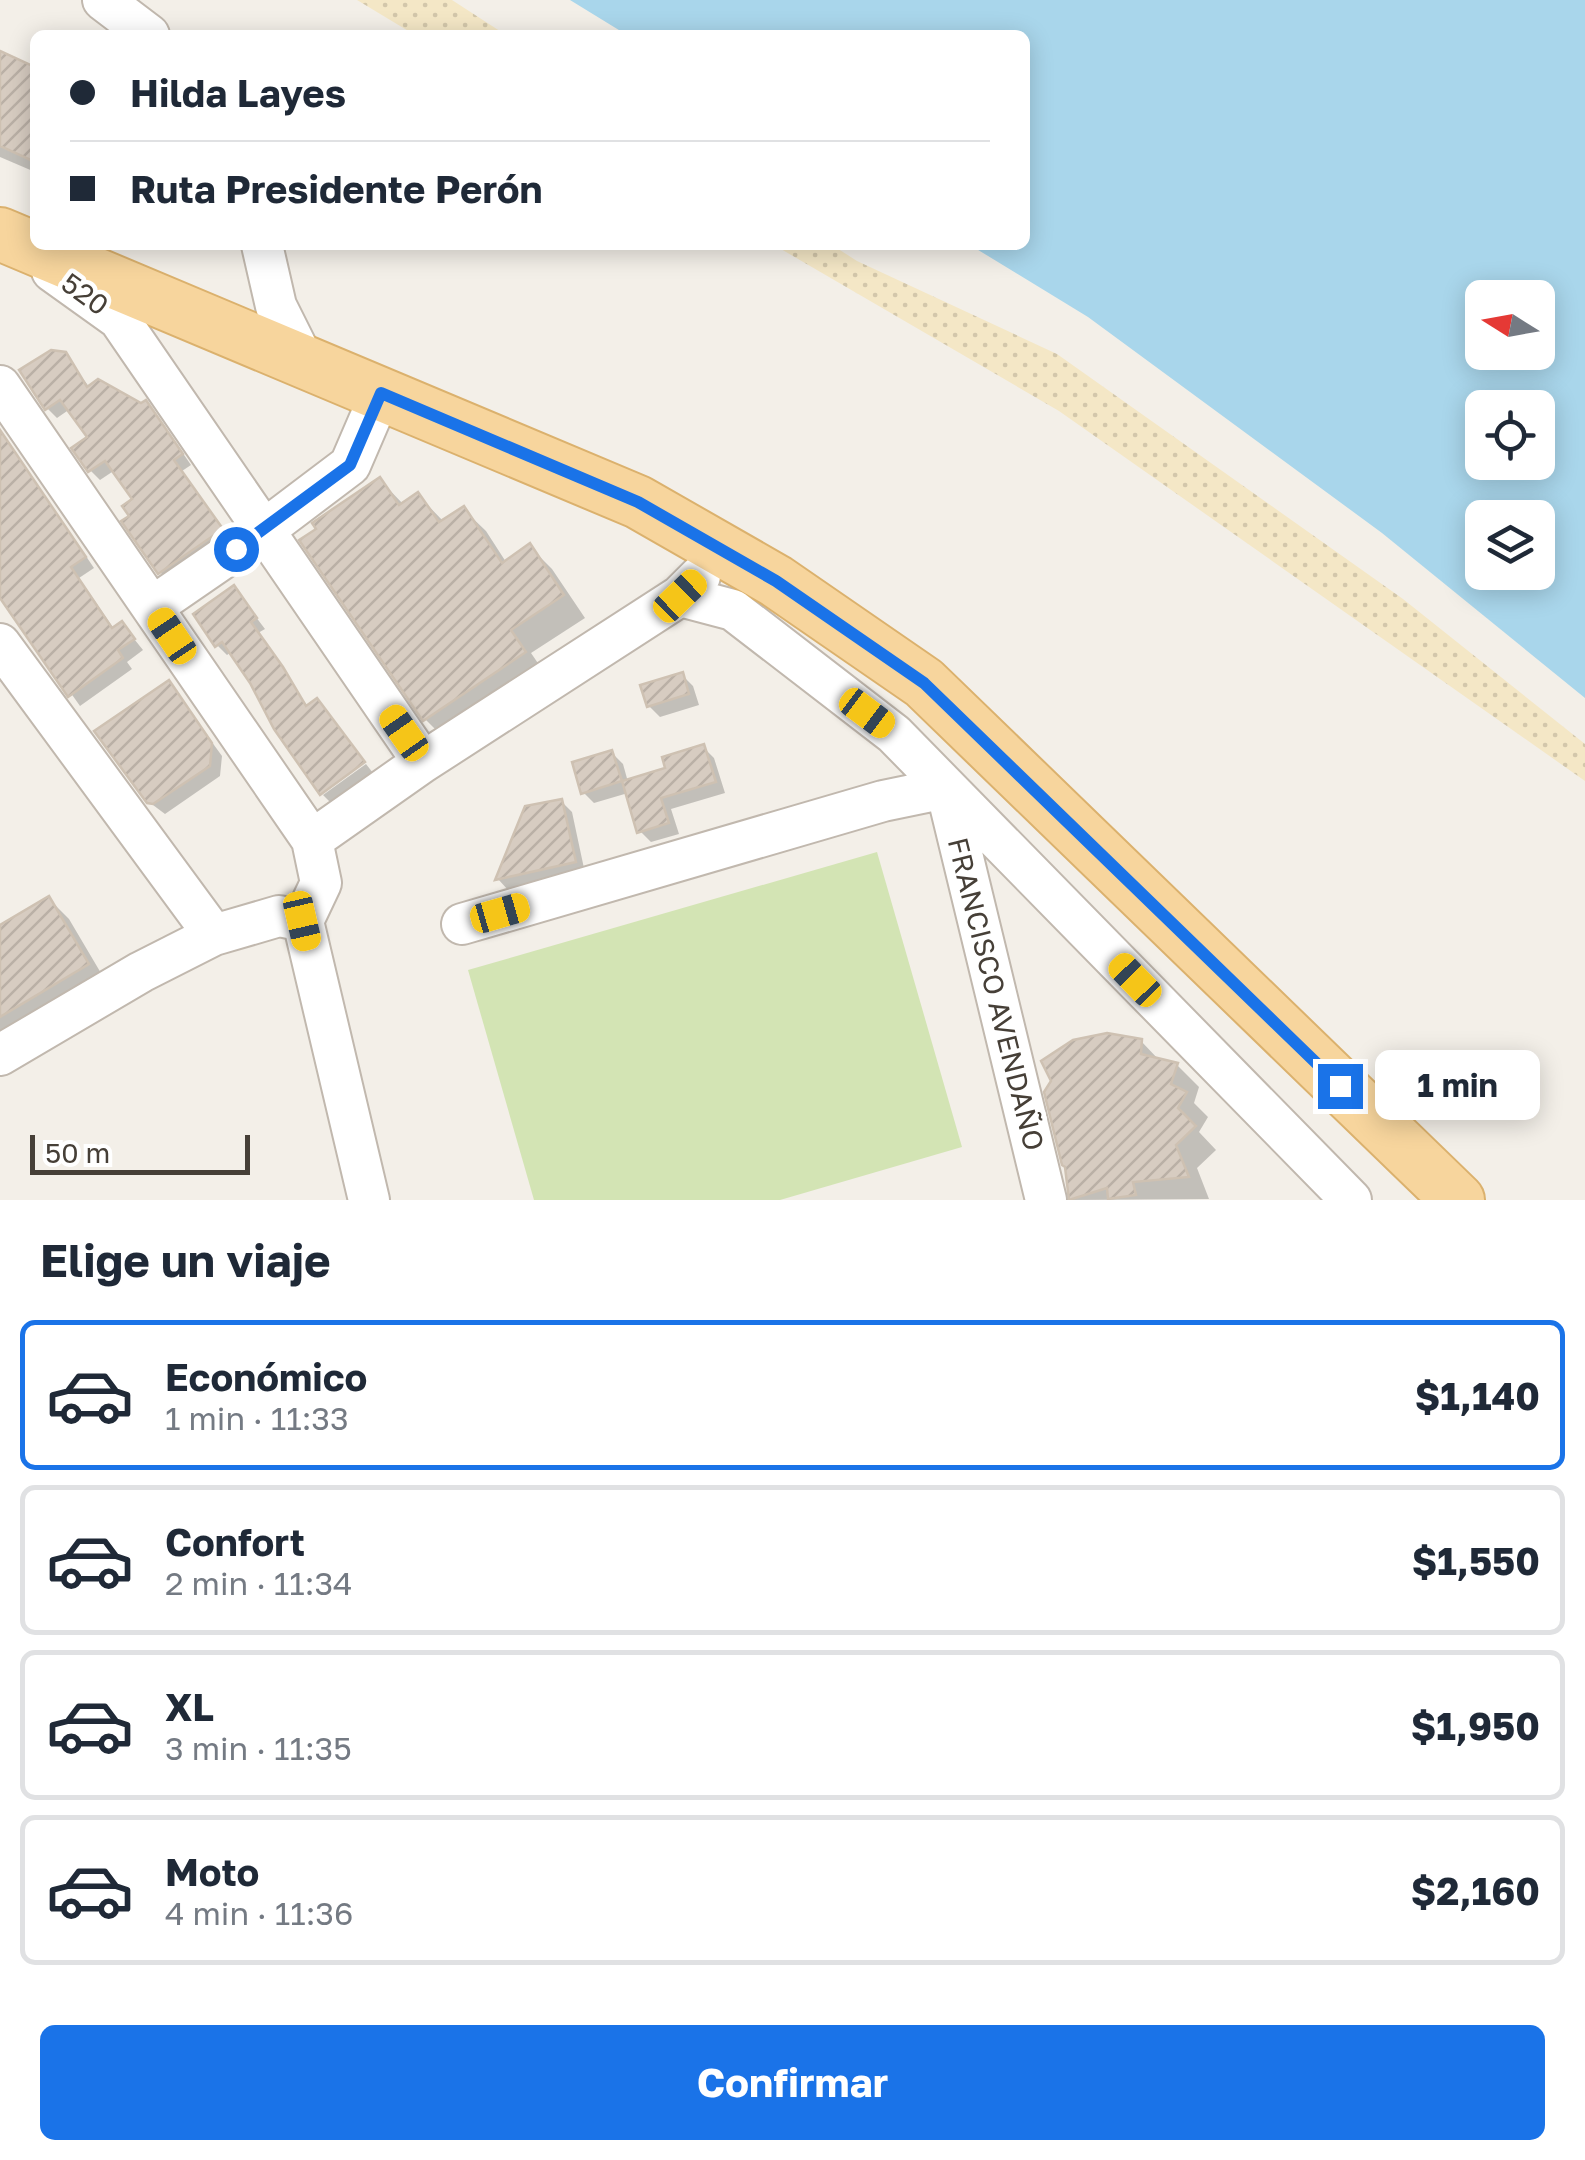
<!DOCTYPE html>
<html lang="es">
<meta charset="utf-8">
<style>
:root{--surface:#fff;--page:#f6f6f7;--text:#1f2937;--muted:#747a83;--line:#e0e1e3;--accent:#1a73e8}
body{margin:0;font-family:"Golos Text",sans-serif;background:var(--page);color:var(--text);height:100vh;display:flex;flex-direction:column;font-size:38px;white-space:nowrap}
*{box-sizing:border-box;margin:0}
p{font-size:32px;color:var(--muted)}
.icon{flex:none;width:55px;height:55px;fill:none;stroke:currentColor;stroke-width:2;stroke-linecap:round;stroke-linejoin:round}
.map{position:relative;height:1200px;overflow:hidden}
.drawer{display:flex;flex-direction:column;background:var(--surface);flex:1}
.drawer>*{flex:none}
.top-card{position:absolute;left:30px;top:30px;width:1000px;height:220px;border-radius:15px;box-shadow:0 5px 25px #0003;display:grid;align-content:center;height:220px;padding:0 40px;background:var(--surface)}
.needle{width:65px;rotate:281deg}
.buttons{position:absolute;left:1465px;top:280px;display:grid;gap:20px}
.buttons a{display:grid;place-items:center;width:90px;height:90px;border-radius:15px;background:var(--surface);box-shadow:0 5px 25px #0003;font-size:50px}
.scale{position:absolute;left:30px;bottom:25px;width:220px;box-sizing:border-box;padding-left:10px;border:5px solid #463f37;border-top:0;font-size:28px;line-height:35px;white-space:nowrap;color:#463f37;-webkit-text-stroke:8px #fff;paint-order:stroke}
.end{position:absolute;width:45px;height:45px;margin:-22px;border:12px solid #1a73e8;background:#fff;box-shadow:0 0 0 5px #fff}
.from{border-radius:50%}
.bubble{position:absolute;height:70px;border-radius:15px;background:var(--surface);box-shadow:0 5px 25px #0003;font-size:32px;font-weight:700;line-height:70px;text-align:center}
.car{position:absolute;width:30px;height:60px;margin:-30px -15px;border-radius:12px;box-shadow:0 0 8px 2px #0007;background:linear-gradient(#f5c518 24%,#345 0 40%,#f5c518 0 76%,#345 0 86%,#f5c518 0)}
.top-card b{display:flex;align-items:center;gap:35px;height:95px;font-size:38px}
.top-card b+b{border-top:2px solid var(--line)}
.top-card i{width:25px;height:25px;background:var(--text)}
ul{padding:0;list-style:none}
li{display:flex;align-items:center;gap:30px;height:150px;margin:0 20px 15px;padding:0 20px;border:5px solid var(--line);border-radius:15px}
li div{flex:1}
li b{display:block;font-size:38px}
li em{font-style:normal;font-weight:700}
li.selected{border-color:var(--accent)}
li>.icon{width:90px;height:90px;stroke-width:1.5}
h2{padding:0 40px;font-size:45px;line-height:120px}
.cta{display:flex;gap:20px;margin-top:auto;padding:20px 40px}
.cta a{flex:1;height:115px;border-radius:15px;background:var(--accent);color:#fff;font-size:40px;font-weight:700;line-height:115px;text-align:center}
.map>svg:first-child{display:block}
.sand{fill:url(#sand-dots)}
.green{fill:#d3e4b4}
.water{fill:#a9d6eb;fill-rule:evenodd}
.shadow{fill:#0003}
.building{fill:url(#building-hatch);stroke:#cec1b2;stroke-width:2.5}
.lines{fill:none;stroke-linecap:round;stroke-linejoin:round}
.minor-casing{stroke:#c1b8ae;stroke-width:44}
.major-casing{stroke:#dbb16d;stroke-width:56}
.minor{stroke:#fff;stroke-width:40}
.major{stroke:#f7d59d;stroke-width:52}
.route{stroke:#1a73e8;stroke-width:12}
.labels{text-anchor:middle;stroke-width:9;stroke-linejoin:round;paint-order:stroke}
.street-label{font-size:28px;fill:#463f37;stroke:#fff}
</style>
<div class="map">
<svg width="1585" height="1200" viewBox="0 0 1585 1200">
<defs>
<pattern id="sand-dots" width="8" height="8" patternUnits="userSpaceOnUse" patternTransform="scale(2.5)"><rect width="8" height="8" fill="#f4e7c6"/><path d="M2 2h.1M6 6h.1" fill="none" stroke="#d3c7ab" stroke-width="1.8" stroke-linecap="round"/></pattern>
<pattern id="building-hatch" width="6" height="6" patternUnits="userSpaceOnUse" patternTransform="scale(2.5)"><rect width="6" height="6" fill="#d7ccc1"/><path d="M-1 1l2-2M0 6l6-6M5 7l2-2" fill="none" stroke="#bab0a6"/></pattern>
</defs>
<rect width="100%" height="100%" fill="#f3efe8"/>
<path class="sand" d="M 357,0 L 452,0 L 506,35 L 415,35 Z
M 774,245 L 832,245 L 857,261 L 1057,354 L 1403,599 L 1585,744 L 1585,781 L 1059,411 Z"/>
<path class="green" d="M 877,852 L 962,1147 L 780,1200 L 534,1200 L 468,970 Z"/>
<path class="water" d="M 570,0 L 1585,0 L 1585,698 L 1382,533 L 1088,317 L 970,245 L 1025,245 L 1025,35 L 627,35 ZM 1482,298 L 1538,298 L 1538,352 L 1482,352 ZM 1482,408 L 1538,408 L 1538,462 L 1482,462 ZM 1482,518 L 1538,518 L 1538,572 L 1482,572 Z"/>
<path class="shadow" d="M 0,54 L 35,69 L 35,172 L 0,157 Z
M 65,355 L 90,388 L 141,406 L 145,403 L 155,413 L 191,465 L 182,471 L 231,540 L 170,582 L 160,572 L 132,517 L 136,499 L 115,470 L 100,480 L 90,470 L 91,438 L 70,409 L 57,418 L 47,408 Z
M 0,429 L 94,568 L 79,578 L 114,629 L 122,624 L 143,650 L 127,662 L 132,669 L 80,706 L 0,593 Z
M 380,480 L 404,505 L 418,495 L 444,522 L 463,509 L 486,531 L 506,562 L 530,547 L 552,569 L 585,618 L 531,653 L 546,675 L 447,741 L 425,719 Z
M 234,588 L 265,629 L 258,633 L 308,707 L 252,682 L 231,652 L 227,655 L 217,645 Z
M 682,675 L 693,686 L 699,705 L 660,717 L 649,706 Z
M 169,683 L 222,756 L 220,776 L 165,814 L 149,802 Z
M 703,747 L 714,758 L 725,793 L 671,809 L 679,834 L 651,842 L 640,831 L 628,793 L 594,803 L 583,792 L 612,753 L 623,764 L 628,782 L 668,770 Z
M 366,764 L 373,773 L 331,803 L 323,795 Z
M 561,801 L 572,812 L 585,873 L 508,890 L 498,879 Z
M 49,899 L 69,919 L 108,985 L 0,1049 L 0,928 Z
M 1141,1041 L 1160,1061 L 1177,1065 L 1199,1087 L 1194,1103 L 1208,1117 L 1199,1132 L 1216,1150 L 1197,1168 L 1209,1199 L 1071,1200 L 1068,1167 Z"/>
<path class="building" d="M 0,51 L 35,67 L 35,162 L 0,146 Z
M 51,350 L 66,352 L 87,387 L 98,379 L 141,403 L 146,400 L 183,454 L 174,460 L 223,529 L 158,574 L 121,521 L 129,516 L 122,506 L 132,499 L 105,461 L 88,472 L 71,448 L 87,437 L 60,400 L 45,410 L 19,370 Z
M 0,430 L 86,557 L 71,567 L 112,628 L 122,621 L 135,639 L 118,650 L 123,658 L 68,697 L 0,598 Z
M 380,477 L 399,505 L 418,492 L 439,522 L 464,506 L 502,563 L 530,543 L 564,595 L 511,630 L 526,652 L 423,721 L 299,540 L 316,529 L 312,523 Z
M 234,585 L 257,618 L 251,622 L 283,667 L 306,706 L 317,698 L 365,762 L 320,795 L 274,729 L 250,683 L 222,642 L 215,647 L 193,614 Z
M 683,672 L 689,694 L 647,707 L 640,685 Z
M 169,680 L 212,743 L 210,766 L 153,804 L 147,803 L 94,731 Z
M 704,744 L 716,782 L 661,798 L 669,823 L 637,833 L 622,781 L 665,768 L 662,757 Z
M 612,750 L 622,781 L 581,794 L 572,762 Z
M 562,799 L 576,862 L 495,880 L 525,806 Z
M 49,896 L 89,964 L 0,1017 L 0,925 Z
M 1107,1033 L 1142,1039 L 1141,1054 L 1178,1063 L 1171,1084 L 1187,1092 L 1178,1108 L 1196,1126 L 1176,1145 L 1189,1177 L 1133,1182 L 1136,1195 L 1108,1199 L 1107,1188 L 1069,1200 L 1065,1167 L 1062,1165 L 1044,1092 L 1051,1081 L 1041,1061 L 1073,1040 Z"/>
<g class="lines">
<defs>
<path id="minor" d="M 103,0 L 149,35
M 262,245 L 276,306 L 303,360
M 52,271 L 119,319 L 423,762
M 0,386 L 312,840
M 680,596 L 733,610 L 894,734 L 1351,1200
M 152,607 L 264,530 L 350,465 L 381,393
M 0,644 L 214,935
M 946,788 L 1046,1200
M 303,921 L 321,883 L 312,840 L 423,762 L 680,596 L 700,576
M 303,921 L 369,1200
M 462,924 L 883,801 L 946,788
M 0,1055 L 141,972 L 214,935 L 279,916 L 303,921"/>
<path id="major" d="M 0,234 L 638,502 L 776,581 L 924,683 L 1458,1200"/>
</defs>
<use href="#minor" class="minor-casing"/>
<use href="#major" class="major-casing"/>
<use href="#minor" class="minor"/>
<use href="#major" class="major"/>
</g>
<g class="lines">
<path class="route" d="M 236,549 L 350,465 L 381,393 L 638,502 L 776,581 L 924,683 L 1340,1086"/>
</g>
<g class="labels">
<g class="street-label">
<text transform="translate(85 294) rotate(36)" y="10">520</text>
<text transform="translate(996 994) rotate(76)" y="10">FRANCISCO AVENDAÑO</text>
</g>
</g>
</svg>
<div class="buttons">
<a><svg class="needle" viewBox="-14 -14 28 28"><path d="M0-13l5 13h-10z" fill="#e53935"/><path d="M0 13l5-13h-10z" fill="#747a83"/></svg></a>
<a><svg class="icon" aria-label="locate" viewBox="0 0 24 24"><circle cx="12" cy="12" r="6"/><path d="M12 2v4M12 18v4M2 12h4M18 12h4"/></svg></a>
<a><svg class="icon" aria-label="layers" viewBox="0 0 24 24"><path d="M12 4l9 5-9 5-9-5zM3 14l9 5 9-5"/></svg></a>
</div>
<div class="scale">50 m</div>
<i class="end from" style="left:236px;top:549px"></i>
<i class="end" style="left:1340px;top:1086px"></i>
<div class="bubble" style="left:1375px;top:1050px;width:165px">1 min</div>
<i class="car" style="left:680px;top:596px;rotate:46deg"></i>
<i class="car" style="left:172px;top:636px;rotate:326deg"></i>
<i class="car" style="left:867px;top:713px;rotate:127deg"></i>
<i class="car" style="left:404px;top:733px;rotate:325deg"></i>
<i class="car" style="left:500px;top:913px;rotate:74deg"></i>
<i class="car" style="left:302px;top:921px;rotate:167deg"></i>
<i class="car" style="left:1135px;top:980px;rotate:316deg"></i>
<div class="top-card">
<b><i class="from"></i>Hilda Layes</b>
<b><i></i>Ruta Presidente Perón</b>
</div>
</div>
<section class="drawer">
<h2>Elige un viaje</h2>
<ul>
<li class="selected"><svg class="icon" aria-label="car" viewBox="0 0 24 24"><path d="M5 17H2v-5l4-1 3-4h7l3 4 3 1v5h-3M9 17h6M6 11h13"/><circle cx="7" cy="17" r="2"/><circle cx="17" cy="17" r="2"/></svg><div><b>Económico</b><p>1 min · 11:33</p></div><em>$1,140</em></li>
<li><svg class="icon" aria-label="car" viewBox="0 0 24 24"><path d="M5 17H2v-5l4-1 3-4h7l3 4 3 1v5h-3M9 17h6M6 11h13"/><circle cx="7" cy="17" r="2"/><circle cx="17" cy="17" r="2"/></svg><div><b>Confort</b><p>2 min · 11:34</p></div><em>$1,550</em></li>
<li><svg class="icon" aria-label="car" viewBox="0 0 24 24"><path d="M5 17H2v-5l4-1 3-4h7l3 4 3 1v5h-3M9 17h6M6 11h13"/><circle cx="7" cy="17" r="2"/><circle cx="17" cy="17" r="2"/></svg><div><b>XL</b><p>3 min · 11:35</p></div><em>$1,950</em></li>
<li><svg class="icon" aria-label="car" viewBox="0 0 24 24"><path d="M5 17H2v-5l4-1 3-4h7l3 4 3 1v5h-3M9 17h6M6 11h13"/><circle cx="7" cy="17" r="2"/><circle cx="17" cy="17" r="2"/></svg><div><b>Moto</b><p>4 min · 11:36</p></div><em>$2,160</em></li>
</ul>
<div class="cta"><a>Confirmar</a></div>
</section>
